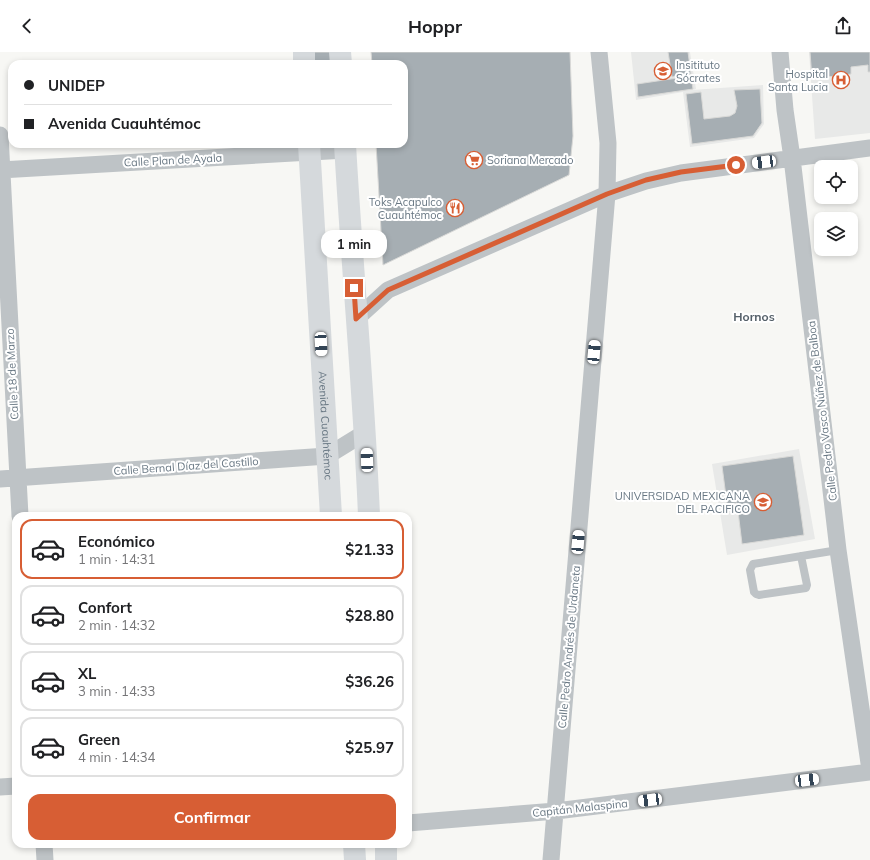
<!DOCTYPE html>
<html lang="es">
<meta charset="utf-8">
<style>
:root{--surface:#fff;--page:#f6f6f6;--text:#202124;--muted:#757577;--line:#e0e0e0;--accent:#d75e34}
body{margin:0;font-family:Mulish,sans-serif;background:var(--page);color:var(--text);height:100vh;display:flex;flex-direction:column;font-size:15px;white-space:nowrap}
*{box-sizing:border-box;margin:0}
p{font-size:13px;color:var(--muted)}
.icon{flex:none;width:22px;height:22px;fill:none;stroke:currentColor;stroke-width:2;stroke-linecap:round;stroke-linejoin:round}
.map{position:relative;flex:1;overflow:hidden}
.drawer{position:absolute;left:12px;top:460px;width:400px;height:336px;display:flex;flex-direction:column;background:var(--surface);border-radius:12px;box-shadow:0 2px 6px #0003}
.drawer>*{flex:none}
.top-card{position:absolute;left:8px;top:8px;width:400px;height:88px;border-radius:12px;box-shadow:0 2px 6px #0003;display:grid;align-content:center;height:88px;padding:0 16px;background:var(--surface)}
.buttons{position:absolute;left:814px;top:108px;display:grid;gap:8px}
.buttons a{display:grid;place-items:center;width:44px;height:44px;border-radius:8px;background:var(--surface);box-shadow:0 2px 6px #0003;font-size:20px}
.end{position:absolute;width:18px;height:18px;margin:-9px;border:5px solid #d75e34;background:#fff;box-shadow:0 0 0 2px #fff}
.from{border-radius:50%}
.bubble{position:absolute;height:28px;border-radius:12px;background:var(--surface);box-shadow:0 2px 6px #0003;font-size:13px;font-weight:700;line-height:28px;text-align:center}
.car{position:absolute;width:12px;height:24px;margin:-12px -6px;border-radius:5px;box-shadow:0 0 3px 1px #0007;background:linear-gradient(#fff 24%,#345 0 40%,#fff 0 76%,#345 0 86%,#fff 0)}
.top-card b{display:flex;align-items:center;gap:14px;height:38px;font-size:15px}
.top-card b+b{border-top:1px solid var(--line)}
.top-card i{width:10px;height:10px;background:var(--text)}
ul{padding:7px 0 0;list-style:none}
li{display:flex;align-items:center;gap:12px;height:60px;margin:0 8px 6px;padding:0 8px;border:2px solid var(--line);border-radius:12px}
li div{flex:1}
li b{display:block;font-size:15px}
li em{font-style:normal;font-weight:700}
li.active{border-color:var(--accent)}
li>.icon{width:36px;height:36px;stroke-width:1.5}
.action{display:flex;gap:8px;margin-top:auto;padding:8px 16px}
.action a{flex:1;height:46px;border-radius:12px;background:var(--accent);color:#fff;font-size:16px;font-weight:700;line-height:46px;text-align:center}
header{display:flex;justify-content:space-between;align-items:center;height:52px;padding:0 16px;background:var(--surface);font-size:18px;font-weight:700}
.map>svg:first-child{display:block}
.built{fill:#e8e9e8}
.building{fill:#a6aeb3;stroke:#d9d9d7}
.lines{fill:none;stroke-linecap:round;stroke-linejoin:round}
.service{stroke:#bec3c6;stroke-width:8}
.minor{stroke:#bec3c6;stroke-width:17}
.primary{stroke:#d5d9dc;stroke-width:22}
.route{stroke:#d75e34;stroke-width:5}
.labels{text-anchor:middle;stroke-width:4;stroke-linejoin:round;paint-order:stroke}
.poi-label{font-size:11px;fill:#687783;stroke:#fff;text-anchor:end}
.street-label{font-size:11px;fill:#687783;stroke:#fff}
.neighbourhood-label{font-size:12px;font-weight:bold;fill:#556069;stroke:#fff}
</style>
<header><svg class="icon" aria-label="back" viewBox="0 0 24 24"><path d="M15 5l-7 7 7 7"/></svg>Hoppr<svg class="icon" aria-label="share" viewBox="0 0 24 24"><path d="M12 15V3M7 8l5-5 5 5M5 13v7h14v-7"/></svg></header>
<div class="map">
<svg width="870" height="808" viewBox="0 0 870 808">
<rect width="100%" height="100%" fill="#f7f7f4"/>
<path class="built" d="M 631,0 L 690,0 L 696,37 L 692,38 L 763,33 L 764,72 L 754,86 L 690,95 L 683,40 L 636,48 Z
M 809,0 L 870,0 L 870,81 L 815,87 Z
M 799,397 L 815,487 L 727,503 L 712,412 Z"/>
<path class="building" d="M 312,0 L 333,0 L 334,12 L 313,12 Z
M 371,0 L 570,0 L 573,84 L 569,123 L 383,213 L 376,92 L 404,92 L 404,12 L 372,12 Z
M 668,0 L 688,0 L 691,22 L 672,25 Z
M 810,0 L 870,0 L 870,20 L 868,20 L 868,13 L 851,15 L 851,22 L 812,27 Z
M 691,24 L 693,37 L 638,45 L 637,32 Z
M 760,37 L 762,71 L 753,84 L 692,92 L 686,42 L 701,40 L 704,67 L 730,64 L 735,61 L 737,54 L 734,38 Z
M 793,404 L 804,483 L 742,492 L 737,451 L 727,452 L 722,414 Z"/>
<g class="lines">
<path class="service" d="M 801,504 L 807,533 L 806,536 L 759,543 L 756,542 L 754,540 L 750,518 L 753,512 L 838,498"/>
<path class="minor" d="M 780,0 L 785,58 L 792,106 L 838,498 L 870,718
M 0,83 L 20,464
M 0,118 L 346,98
M 356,267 L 388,238 L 607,142 L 646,129 L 681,121 L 870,96
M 0,427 L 327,404 L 366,380
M 0,735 L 16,734
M 408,771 L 556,759 L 870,720
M 44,792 L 45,808
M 551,808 L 607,142 L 608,91 L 599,0"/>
<g class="primary">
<path d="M 304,0 L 304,12"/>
<path d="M 340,0 L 341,12"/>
<path id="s1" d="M 309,92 L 331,464"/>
<path d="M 345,92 C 352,216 364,340 369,464"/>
<path d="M 354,792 L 355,808"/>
<path d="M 386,792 L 386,808"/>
</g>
</g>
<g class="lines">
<path class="route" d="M 354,236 L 356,267 L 388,238 L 607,142 L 646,128 L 681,120 L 736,113"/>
</g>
<defs>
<symbol id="school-ring" viewBox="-11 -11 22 22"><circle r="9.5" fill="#fff" stroke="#d75e34" stroke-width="1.5"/><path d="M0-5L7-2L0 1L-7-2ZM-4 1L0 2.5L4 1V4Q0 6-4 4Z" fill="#d75e34"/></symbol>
<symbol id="hospital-ring" viewBox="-11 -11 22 22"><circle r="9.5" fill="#fff" stroke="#d75e34" stroke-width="1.5"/><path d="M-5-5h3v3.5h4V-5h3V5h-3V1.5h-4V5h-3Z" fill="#d75e34"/></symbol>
<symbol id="supermarket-ring" viewBox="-11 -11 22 22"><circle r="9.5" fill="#fff" stroke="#d75e34" stroke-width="1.5"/><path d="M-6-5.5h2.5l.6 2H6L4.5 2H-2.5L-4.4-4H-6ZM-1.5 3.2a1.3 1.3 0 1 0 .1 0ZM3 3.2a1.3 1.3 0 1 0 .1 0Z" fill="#d75e34"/></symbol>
<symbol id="restaurant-ring" viewBox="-11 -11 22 22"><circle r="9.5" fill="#fff" stroke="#d75e34" stroke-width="1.5"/><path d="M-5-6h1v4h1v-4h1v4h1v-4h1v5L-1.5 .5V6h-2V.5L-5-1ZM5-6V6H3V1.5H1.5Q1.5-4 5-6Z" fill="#d75e34"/></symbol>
<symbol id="university-ring" viewBox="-11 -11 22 22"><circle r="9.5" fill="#fff" stroke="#d75e34" stroke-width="1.5"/><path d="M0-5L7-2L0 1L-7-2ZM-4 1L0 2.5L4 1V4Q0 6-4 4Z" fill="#d75e34"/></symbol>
</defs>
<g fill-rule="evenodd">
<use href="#school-ring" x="653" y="9" width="20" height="20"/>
<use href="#hospital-ring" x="831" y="18" width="20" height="20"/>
<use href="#supermarket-ring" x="464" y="98" width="20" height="20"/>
<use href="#restaurant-ring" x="445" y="146" width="20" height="20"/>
<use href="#university-ring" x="753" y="440" width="20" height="20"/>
</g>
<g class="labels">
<g class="poi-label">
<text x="676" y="17" text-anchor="start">Insitituto<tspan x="676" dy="13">Sócrates</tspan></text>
<text x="828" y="26">Hospital<tspan x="828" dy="13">Santa Lucia</tspan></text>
<text x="487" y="112" text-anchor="start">Soriana Mercado</text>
<text x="442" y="154">Toks Acapulco<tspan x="442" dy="13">Cuauhtémoc</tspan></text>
<text x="750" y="448">UNIVERSIDAD MEXICANA<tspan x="750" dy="13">DEL PACIFICO</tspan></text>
</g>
<g class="street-label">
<text transform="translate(173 108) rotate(-3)" y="4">Calle Plan de Ayala</text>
<text transform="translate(12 322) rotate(-93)" y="4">Calle 18 de Marzo</text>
<text transform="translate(822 359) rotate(-97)" y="4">Calle Pedro Vasco Núñez de Balboa</text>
<text dy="4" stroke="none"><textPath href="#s1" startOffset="282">Avenida Cuauhtémoc</textPath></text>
<text transform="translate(186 414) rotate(-4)" y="4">Calle Bernal Díaz del Castillo</text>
<text transform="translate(569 595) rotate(-85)" y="4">Calle Pedro Andrés de Urdaneta</text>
<text transform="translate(580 756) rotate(-6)" y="4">Capitán Malaspina</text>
</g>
<g class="neighbourhood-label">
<text x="754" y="269">Hornos</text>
</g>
</g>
</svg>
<div class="buttons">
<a><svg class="icon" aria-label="locate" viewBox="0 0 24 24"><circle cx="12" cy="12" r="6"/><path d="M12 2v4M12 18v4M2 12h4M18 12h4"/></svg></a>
<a><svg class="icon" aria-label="layers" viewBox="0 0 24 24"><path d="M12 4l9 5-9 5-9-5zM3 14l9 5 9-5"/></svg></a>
</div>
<i class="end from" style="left:736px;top:113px"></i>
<i class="end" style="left:354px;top:236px"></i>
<div class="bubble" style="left:321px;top:178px;width:66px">1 min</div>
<i class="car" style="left:764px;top:110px;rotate:263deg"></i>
<i class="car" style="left:321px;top:292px;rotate:177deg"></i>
<i class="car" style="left:594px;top:300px;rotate:5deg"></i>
<i class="car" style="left:367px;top:408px;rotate:358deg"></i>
<i class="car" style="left:578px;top:490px;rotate:5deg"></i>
<i class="car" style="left:807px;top:728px;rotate:83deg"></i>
<i class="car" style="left:650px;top:748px;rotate:263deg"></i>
<div class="top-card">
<b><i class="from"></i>UNIDEP</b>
<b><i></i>Avenida Cuauhtémoc</b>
</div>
<section class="drawer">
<ul>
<li class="active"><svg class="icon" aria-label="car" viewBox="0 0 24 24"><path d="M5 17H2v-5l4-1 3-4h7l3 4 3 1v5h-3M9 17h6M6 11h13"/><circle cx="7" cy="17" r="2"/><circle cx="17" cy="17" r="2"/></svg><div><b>Económico</b><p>1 min · 14:31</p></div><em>$21.33</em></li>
<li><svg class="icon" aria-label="car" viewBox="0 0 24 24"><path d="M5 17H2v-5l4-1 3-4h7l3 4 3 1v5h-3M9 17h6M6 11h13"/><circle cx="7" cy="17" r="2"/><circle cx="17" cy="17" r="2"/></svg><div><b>Confort</b><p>2 min · 14:32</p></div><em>$28.80</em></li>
<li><svg class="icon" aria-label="car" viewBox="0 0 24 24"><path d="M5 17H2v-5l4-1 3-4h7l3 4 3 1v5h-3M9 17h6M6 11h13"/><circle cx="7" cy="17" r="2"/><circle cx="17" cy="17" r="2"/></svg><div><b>XL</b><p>3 min · 14:33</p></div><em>$36.26</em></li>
<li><svg class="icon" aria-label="car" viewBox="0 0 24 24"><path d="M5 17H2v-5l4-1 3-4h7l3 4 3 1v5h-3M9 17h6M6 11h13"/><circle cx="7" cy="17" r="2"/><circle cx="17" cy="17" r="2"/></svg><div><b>Green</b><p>4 min · 14:34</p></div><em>$25.97</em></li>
</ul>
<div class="action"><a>Confirmar</a></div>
</section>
</div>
